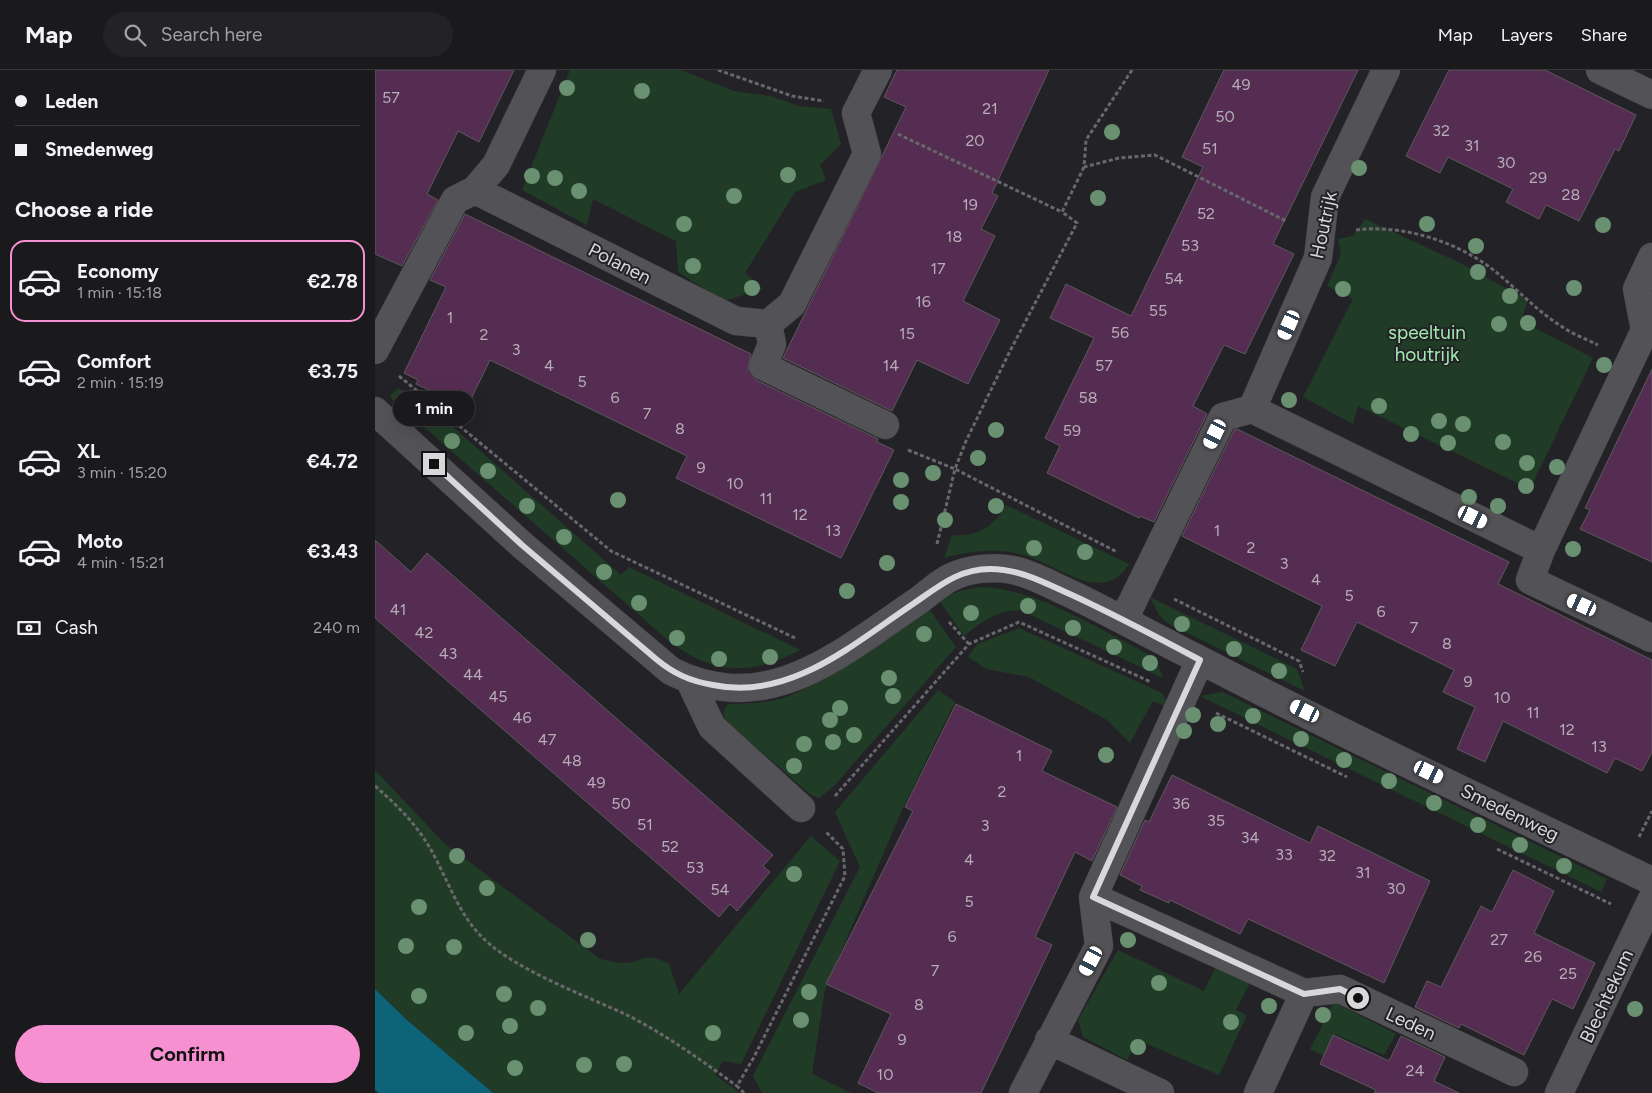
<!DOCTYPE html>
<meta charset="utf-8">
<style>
:root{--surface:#1a1a1d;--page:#232326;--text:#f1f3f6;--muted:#9fa1a4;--line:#38383b;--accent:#f690d0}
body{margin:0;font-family:Figtree,sans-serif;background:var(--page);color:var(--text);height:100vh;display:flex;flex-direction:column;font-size:19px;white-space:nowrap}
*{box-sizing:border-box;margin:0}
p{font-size:16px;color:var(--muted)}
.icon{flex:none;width:28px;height:28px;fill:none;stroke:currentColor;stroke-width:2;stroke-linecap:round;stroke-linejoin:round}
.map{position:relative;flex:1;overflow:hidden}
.drawer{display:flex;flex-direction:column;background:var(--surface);width:375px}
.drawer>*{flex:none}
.hud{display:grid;align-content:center;height:110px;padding:0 15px;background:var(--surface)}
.end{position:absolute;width:22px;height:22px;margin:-11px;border:6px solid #d8d8da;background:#111;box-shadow:0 0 0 2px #111}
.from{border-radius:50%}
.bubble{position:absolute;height:35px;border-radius:18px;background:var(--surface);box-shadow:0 5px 20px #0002,0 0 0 1px var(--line);font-size:16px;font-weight:700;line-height:35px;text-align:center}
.car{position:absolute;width:15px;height:30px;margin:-15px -8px;border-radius:6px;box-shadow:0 0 4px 1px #0007;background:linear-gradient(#fff 24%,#345 0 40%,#fff 0 76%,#345 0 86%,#fff 0)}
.hud b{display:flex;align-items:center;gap:18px;height:48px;font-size:19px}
.hud b+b{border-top:1px solid var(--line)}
.hud i{width:12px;height:12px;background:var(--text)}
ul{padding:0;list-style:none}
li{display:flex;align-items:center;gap:15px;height:82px;margin:0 10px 8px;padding:0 5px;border:2px solid transparent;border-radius:15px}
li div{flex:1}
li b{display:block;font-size:19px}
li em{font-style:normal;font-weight:700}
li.on{border-color:var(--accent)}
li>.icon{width:45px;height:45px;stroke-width:1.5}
h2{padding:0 15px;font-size:22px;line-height:60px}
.pay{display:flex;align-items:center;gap:12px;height:55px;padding:0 15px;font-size:19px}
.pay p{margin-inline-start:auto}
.action{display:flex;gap:10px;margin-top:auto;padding:10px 15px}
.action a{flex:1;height:58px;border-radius:30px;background:var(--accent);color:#111;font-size:20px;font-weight:700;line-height:58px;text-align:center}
header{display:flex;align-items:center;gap:30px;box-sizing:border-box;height:70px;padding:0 25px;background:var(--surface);border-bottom:1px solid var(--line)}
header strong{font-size:24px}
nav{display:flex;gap:28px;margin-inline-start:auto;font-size:18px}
.search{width:350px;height:45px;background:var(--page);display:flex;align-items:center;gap:12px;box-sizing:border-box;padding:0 18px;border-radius:28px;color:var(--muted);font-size:19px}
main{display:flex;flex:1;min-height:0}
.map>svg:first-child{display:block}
.green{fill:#213c26}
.water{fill:#0d6377}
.building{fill:#552d52;stroke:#5d595c}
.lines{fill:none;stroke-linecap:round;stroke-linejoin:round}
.street-casing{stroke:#3e3d40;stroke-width:29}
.path{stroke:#68686c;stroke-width:3;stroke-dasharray:4 2.5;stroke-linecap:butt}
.street{stroke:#535357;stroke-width:28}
.tree{fill:#699071}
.route{stroke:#d8d8da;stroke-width:6}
.labels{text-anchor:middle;stroke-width:4;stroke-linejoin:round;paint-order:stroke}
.number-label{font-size:16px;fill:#b7adb8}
.street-label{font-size:19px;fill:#d8d8da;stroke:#232327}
.park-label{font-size:19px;fill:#a2eaad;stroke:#232327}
</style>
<header>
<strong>Map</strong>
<div class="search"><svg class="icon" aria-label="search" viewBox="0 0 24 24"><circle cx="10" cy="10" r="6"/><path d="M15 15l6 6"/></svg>Search here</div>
<nav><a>Map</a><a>Layers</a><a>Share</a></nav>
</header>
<main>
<section class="drawer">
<div class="hud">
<b><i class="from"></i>Leden</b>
<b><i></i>Smedenweg</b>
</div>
<h2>Choose a ride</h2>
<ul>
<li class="on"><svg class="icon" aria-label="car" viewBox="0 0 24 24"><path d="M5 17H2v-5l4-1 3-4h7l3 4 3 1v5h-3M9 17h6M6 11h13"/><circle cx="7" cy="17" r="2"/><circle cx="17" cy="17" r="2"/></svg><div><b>Economy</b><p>1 min · 15:18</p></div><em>€2.78</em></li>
<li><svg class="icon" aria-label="car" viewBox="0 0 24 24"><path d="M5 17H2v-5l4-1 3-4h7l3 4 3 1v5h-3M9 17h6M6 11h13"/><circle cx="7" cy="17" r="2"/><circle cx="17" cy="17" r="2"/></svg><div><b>Comfort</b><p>2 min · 15:19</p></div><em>€3.75</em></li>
<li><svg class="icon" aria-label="car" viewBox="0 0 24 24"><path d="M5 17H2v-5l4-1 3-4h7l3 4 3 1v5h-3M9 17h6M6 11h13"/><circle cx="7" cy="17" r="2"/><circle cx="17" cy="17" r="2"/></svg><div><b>XL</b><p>3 min · 15:20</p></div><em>€4.72</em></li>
<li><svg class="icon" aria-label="car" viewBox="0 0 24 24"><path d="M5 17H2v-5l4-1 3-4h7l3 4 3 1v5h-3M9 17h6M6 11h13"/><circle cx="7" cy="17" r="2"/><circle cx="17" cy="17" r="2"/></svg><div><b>Moto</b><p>4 min · 15:21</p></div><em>€3.43</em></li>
</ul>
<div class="pay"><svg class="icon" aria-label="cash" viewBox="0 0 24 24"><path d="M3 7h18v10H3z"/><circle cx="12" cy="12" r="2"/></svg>Cash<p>240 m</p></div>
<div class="action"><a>Confirm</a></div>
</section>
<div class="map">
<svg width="1277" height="1023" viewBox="0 0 1277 1023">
<rect width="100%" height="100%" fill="#232327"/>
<path class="green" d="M 195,0 L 306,0 L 359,21 L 395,26 L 424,36 L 456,39 L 466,74 L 445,95 L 451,110 L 420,122 L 370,203 L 388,219 L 349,231 L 303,202 L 301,171 L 218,129 L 212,155 L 147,120 Z
M 990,149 L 1083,192 L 1153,230 L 1146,251 L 1218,288 L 1155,419 L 983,336 L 978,354 L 928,327 L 978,229 L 952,216 L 966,184 L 963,169 L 978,166 Z
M 23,318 L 53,335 L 246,505 L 254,497 L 425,580 C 377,606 339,605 295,572 L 17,329 L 15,326 Z
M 631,435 L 754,494 C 727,538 680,492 645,484 C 619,478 594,481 569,488 L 577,465 C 603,467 619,457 631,435 Z
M 604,517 C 659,517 723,559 773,584 L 781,591 L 788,608 L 645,540 C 623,540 605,553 589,566 L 564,530 L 585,521 Z
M 775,527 L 922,599 L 930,621 L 792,553 L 784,545 Z
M 553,537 L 581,577 L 459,716 L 444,728 L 436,725 L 350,650 L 348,642 L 353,634 C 374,634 395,633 414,626 C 461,607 511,566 553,537 Z
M 644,558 L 787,623 L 796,639 L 778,631 L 755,673 L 732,650 L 654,607 L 612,599 L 593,587 L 602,574 Z
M 563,620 L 580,632 L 527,740 L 450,919 L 437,1004 L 476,1023 L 387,1023 L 378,1006 L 485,797 L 460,742 Z
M 847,622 L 1232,809 L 1226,822 L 825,626 Z
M 0,700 L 70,774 L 225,889 C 232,890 241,893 248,893 C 270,893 267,880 294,894 L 304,924 L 436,766 L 465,791 L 366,994 L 348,991 L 340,1005 L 365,1023 L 118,1023 L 32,950 L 0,919 Z
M 743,880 L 829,921 L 841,897 L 875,913 L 861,940 L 872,945 L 844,1005 L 763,970 L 752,990 L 708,967 L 703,950 Z
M 959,932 L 1021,964 L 1009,985 L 960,964 L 949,986 L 935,979 Z"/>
<path class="water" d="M 0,919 L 32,950 L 118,1023 L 4,1023 L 0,1020 Z"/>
<path class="building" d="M 0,0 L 139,0 L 104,72 L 83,61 L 52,124 L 63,130 L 27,196 L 0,184 Z
M 522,0 L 674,0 L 617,123 L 623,126 L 606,159 L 620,166 L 588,231 L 625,250 L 593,314 L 542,290 L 517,341 L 408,288 L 531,37 L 509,27 Z
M 849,0 L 983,0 L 898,174 L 919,184 L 870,284 L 849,275 L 818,336 L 832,344 L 779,452 L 765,446 L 764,448 L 672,403 L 685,376 L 670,368 L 719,268 L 675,248 L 691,214 L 756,246 L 828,97 L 807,87 Z
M 1074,0 L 1170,0 L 1261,45 L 1244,81 L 1240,79 L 1204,151 L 1171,135 L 1164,149 L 1131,132 L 1138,119 L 1073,87 L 1065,103 L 1031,86 Z
M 90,144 L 376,284 L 373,298 L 381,310 L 503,369 L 502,372 L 519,380 L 466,488 L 301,408 L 312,386 L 115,290 L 92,337 L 41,314 L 43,310 L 29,303 L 71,217 L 55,210 Z
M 1277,299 L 1277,492 L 1205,459 L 1215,440 L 1210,438 Z
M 862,359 L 1134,492 L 1123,514 L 1277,590 L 1277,682 L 1267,701 L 1240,688 L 1232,703 L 1128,651 L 1110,692 L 1082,679 L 1100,637 L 1068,622 L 1079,600 L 982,552 L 960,596 L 926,580 L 947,536 L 807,466 L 859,360 Z
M 0,470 L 36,502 L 52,483 L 398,785 L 388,796 L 395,802 L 362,841 L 355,834 L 344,847 L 0,548 Z
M 581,634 L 677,681 L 667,701 L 742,737 L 717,791 L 700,782 L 660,867 L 677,875 L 606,1023 L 503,1023 L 483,1013 L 516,944 L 451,914 L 538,741 L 530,737 Z
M 797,705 L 935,773 L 943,756 L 1055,811 L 1009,913 L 873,849 L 865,864 L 795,830 L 794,833 L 765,820 L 767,816 L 745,805 L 770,750 L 774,752 Z
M 1138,800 L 1179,821 L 1159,863 L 1220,893 L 1198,939 L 1177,929 L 1149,985 L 1086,954 L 1084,958 L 1040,937 L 1052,911 L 1066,917 L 1106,836 L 1117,842 Z
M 958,965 L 1014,991 L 1026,966 L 1070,987 L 1059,1011 L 1084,1023 L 999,1023 L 1001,1020 L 945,994 Z"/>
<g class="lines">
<defs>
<path id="street" d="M 1225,0 L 1277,25
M 100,120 L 361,251 L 393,254 L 417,234 L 492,84 L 481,43 L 503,0
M 393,254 L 397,274 L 388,296 L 510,355
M 0,280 L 80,130 L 100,120 L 121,95 L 167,0
M 877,339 L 943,188 L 950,127 L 1011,0
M 0,341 L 147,475 L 296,601 C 394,650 465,583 543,531 C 555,522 570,508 584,504 C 599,498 622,497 638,500 C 657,504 676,515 694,523 C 738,544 781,568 825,590 C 974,667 1126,739 1277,811
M 749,549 L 848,347 L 877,339 L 1166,480
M 1276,568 L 1155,510 L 1166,480 L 1270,260 L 1262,219 L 1277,187
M 315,611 L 337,657 L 426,738
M 718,827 L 929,923 L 965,919 L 1139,1002
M 674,970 L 785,1023
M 648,1023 L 724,876 L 718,827 L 825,590
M 883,1023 L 929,923
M 1184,1023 L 1277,829"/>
</defs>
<use href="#street" class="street-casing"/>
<path class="path" d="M 343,0 L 417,26 L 449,31
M 757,0 L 711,70 L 709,97 L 744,88 L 780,85 L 911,151
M 523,64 L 687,142
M 981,160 C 1028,154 1084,172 1121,202 C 1143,220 1162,241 1186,256 C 1197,264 1211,269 1223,275
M 24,306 L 236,481 L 420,568
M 533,380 L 580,399 L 591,371 L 634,283 L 702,153 L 687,142 L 709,97
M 562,474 L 580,399 L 742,482
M 799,529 L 924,591 L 928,602
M 574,552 L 594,574
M 841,643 L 972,707
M 0,716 C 21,734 41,754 55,778 C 71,806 82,840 104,864 C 136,899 210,925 254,946 C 293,966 327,991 362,1016
M 460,726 L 594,574 L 644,552 L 776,612
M 1264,767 L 1277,741
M 1122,779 L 1236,834
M 369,1023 L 362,1016 L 379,987 L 470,806 L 468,779 L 451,762"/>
<use href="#street" class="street"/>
</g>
<g class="tree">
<circle cx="192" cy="18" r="8"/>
<circle cx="267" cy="21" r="8"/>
<circle cx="737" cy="62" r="8"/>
<circle cx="984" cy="98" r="8"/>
<circle cx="413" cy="105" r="8"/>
<circle cx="157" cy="106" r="8"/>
<circle cx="180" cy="108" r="8"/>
<circle cx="204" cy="121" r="8"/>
<circle cx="359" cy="126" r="8"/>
<circle cx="723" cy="128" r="8"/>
<circle cx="309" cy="154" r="8"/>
<circle cx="1052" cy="154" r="8"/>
<circle cx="1228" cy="155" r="8"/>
<circle cx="1101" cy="176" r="8"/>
<circle cx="318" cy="196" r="8"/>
<circle cx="1103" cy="202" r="8"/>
<circle cx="377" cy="218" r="8"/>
<circle cx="1199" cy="218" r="8"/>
<circle cx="968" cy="219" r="8"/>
<circle cx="1135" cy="226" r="8"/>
<circle cx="1153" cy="253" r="8"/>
<circle cx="1124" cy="254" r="8"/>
<circle cx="1229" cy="295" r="8"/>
<circle cx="914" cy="330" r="8"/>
<circle cx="1004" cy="336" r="8"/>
<circle cx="39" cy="337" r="8"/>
<circle cx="1064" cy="351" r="8"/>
<circle cx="1088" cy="354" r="8"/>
<circle cx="621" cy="360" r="8"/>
<circle cx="1036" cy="364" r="8"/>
<circle cx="77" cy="371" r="8"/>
<circle cx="1128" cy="372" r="8"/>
<circle cx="1073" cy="373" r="8"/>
<circle cx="603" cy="388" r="8"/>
<circle cx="1152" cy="393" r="8"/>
<circle cx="1182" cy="397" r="8"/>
<circle cx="113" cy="401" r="8"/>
<circle cx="558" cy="403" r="8"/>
<circle cx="526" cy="410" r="8"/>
<circle cx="1151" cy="416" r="8"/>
<circle cx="1094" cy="427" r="8"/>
<circle cx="243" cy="430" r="8"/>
<circle cx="526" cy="432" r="8"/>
<circle cx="152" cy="436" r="8"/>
<circle cx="621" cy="436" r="8"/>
<circle cx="1123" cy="436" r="8"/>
<circle cx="570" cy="450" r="8"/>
<circle cx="189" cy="467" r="8"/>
<circle cx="659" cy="478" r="8"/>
<circle cx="1198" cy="479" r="8"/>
<circle cx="710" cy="482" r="8"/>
<circle cx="512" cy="493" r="8"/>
<circle cx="229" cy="502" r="8"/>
<circle cx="472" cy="521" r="8"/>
<circle cx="264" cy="533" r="8"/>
<circle cx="653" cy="536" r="8"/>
<circle cx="596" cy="543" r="8"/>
<circle cx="807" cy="554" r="8"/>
<circle cx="698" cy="558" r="8"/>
<circle cx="549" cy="564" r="8"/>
<circle cx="302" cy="568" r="8"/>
<circle cx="739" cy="577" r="8"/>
<circle cx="859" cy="579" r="8"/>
<circle cx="395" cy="587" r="8"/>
<circle cx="344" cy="589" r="8"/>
<circle cx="775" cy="593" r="8"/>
<circle cx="904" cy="601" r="8"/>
<circle cx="514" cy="608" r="8"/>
<circle cx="518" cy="626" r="8"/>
<circle cx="465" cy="638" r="8"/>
<circle cx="818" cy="645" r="8"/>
<circle cx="878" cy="646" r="8"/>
<circle cx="455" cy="650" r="8"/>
<circle cx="843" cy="654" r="8"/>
<circle cx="809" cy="661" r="8"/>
<circle cx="479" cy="665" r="8"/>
<circle cx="926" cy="669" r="8"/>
<circle cx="458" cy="672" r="8"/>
<circle cx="429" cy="674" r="8"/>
<circle cx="731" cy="685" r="8"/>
<circle cx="969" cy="690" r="8"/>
<circle cx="419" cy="696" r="8"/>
<circle cx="1014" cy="711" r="8"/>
<circle cx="1059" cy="733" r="8"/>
<circle cx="1103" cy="755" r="8"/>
<circle cx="1145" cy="775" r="8"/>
<circle cx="82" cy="786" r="8"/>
<circle cx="1189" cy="796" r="8"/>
<circle cx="419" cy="804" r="8"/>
<circle cx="112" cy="818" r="8"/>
<circle cx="44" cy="837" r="8"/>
<circle cx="213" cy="870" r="8"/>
<circle cx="753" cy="870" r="8"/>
<circle cx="31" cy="876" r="8"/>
<circle cx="79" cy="877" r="8"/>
<circle cx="784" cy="913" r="8"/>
<circle cx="434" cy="922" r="8"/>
<circle cx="129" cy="924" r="8"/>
<circle cx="44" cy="926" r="8"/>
<circle cx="894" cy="936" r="8"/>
<circle cx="163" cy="938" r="8"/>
<circle cx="1260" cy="939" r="8"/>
<circle cx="948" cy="945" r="8"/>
<circle cx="426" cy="950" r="8"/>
<circle cx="856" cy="952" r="8"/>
<circle cx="135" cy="956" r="8"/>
<circle cx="91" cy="963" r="8"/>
<circle cx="338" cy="963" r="8"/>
<circle cx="763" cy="977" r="8"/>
<circle cx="249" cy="994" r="8"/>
<circle cx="209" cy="995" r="8"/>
<circle cx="140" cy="998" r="8"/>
</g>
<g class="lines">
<path class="route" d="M 59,394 L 147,475 L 281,589 C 299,604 315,611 338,615 C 415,631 478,574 538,534 C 563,517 583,499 615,499 C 645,499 670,513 697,525 C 740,545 782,567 825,590 L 718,827 L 929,924 L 965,919 L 983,928"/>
</g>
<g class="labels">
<g class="number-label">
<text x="866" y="20">49</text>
<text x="16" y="33">57</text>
<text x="615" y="44">21</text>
<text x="850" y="52">50</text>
<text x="1066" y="66">32</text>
<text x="600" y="76">20</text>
<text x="1097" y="81">31</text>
<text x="835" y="84">51</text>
<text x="1131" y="98">30</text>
<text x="1163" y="113">29</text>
<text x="1196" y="130">28</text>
<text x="595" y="140">19</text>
<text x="831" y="149">52</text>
<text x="579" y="172">18</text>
<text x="815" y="181">53</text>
<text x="563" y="204">17</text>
<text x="799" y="214">54</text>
<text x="548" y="237">16</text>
<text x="783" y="246">55</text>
<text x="75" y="253">1</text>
<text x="745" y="268">56</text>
<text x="532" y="269">15</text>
<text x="109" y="270">2</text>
<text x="141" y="285">3</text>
<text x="174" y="301">4</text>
<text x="516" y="301">14</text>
<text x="729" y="301">57</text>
<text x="207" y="317">5</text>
<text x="240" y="333">6</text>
<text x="713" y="333">58</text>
<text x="272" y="349">7</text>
<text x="305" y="364">8</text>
<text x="697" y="366">59</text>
<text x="326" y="403">9</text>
<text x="360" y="419">10</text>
<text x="391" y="434">11</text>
<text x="425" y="450">12</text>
<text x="458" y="466">13</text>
<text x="842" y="466">1</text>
<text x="876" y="483">2</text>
<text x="909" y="499">3</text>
<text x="941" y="515">4</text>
<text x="974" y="531">5</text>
<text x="23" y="545">41</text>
<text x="1006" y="547">6</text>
<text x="1039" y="563">7</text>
<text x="49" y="568">42</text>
<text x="1072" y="579">8</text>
<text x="73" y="589">43</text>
<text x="98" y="610">44</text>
<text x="1093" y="617">9</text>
<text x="123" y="632">45</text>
<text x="1127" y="633">10</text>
<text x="1158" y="648">11</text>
<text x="147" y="653">46</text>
<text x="1192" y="665">12</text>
<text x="172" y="675">47</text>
<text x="1224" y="682">13</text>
<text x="644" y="691">1</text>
<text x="197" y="696">48</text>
<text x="221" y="718">49</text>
<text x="627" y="727">2</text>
<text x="246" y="739">50</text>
<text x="806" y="739">36</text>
<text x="841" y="756">35</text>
<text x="270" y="760">51</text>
<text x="610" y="761">3</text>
<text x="875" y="773">34</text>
<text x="295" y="782">52</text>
<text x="909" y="790">33</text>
<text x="952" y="791">32</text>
<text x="594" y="795">4</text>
<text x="320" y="803">53</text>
<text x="988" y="808">31</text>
<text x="1021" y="824">30</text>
<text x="345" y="825">54</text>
<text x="594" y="837">5</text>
<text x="577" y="872">6</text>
<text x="1124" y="875">27</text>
<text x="1158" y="892">26</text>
<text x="560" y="906">7</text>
<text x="1193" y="909">25</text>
<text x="544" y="940">8</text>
<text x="527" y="975">9</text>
<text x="1040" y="1006">24</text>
<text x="510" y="1010">10</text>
</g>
<g class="street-label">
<text transform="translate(948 155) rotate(-78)" y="7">Houtrijk</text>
<text transform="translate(245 193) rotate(27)" y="7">Polanen</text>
<text transform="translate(1135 742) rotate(26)" y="7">Smedenweg</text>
<text transform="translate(1231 926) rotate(-65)" y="7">Blechtekum</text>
<text transform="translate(1036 953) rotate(25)" y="7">Leden</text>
</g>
<g class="park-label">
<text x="1052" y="269">speeltuin<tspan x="1052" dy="22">houtrijk</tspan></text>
</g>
</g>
</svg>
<i class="end from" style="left:983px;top:928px"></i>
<i class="end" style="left:59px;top:394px"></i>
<div class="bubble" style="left:18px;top:321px;width:82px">1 min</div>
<i class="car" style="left:914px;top:255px;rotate:204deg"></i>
<i class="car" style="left:840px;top:364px;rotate:206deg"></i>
<i class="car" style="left:1098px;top:447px;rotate:116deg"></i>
<i class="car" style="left:1207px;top:535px;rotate:295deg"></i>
<i class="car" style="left:930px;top:641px;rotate:296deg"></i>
<i class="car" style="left:1054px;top:702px;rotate:116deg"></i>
<i class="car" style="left:716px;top:891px;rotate:208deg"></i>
</div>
</main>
